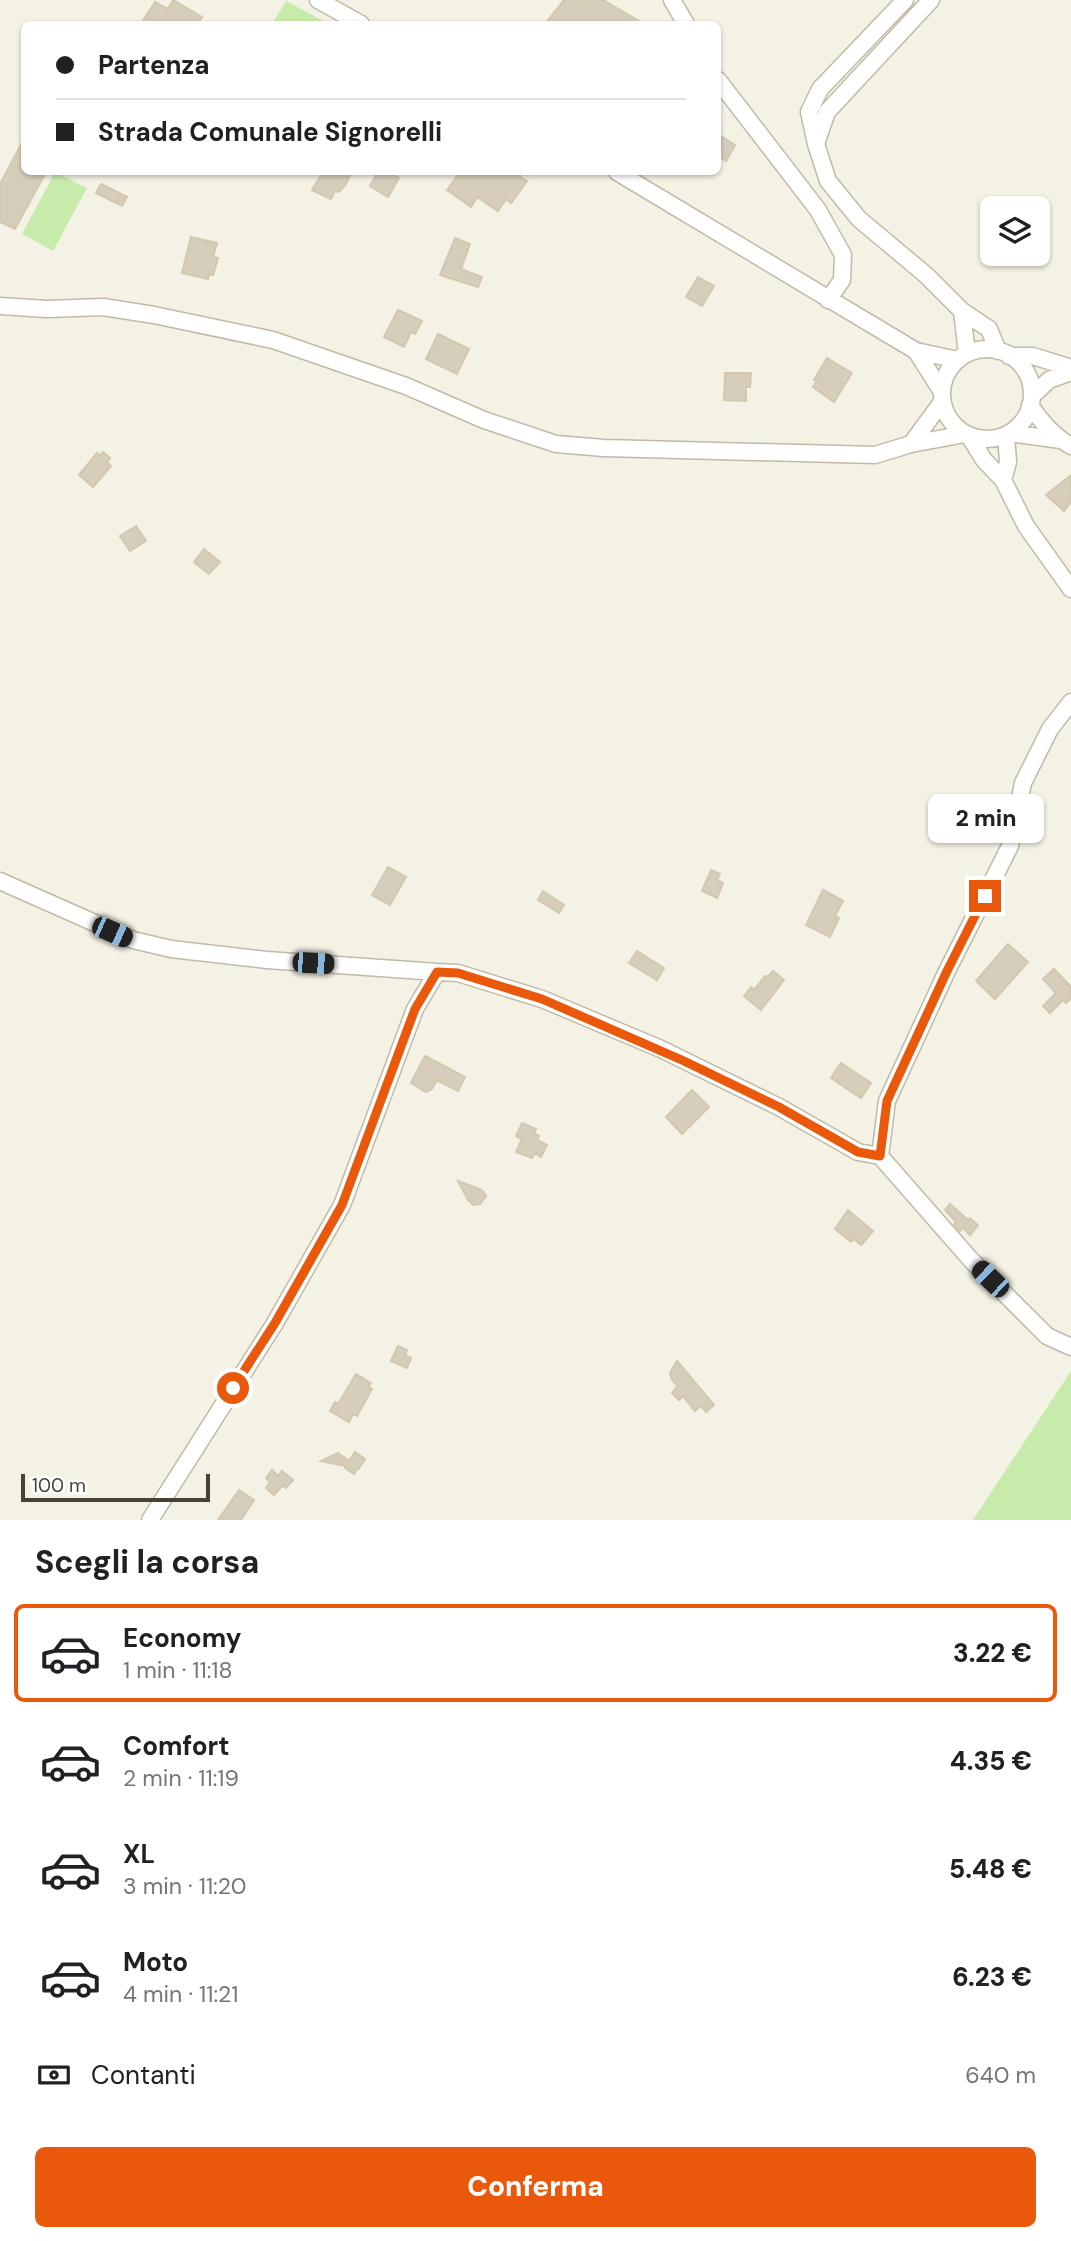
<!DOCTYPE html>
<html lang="it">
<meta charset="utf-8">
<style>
:root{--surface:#fff;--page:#f6f6f6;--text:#202124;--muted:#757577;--line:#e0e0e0;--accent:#ea580c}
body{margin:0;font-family:"DM Sans",sans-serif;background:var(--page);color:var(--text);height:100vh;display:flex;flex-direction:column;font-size:26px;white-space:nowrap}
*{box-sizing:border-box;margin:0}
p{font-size:23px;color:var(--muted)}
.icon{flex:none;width:38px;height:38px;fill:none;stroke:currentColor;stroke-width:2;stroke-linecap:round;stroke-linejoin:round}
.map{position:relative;height:1520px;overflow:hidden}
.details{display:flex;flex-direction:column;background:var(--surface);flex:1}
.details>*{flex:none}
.top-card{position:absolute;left:21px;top:21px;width:700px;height:154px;border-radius:10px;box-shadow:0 2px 5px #0004;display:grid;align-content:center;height:154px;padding:0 35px;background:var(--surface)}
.tools{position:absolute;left:980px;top:196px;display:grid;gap:14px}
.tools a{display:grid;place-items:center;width:70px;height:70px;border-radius:10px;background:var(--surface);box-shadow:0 2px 5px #0004;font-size:35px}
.scale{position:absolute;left:21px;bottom:18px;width:189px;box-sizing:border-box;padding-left:7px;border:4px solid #474234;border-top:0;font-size:19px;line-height:24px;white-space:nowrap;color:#474234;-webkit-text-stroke:5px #fff;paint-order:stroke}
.end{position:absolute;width:32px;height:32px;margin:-16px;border:9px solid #ea580c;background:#fff;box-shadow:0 0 0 4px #fff}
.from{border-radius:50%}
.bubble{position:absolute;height:49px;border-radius:10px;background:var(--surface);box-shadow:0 2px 5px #0004;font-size:23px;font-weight:800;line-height:49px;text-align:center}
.car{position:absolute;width:21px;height:42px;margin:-21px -10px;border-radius:9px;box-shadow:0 0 5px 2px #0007;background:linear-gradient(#222 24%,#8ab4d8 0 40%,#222 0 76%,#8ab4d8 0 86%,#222 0)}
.top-card b{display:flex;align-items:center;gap:24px;height:66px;font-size:26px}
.top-card b+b{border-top:2px solid var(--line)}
.top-card i{width:18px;height:18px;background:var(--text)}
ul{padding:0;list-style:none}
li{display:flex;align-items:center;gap:21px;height:98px;margin:0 14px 10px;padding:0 21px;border:4px solid transparent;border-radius:10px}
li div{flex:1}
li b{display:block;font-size:26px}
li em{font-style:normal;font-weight:800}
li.current{border-color:var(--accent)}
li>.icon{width:63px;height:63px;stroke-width:1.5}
h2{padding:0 35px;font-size:32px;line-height:84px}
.pay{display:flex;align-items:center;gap:18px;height:77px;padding:0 35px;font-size:26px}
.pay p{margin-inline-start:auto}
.primary-button{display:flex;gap:14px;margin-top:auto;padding:14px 35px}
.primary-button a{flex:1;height:80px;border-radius:10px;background:var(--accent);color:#fff;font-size:28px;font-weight:800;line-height:80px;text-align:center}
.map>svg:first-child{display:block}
.green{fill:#c6ebab}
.building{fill:#d6ceba;stroke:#d1c8ad;stroke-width:2}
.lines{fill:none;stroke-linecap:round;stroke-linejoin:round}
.minor-casing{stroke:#c0baa7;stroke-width:19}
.minor{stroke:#fff;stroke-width:16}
.route{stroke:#ea580c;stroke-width:9}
</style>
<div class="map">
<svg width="1071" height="1520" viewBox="0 0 1071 1520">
<rect width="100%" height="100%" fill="#f4f1e5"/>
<path class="green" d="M 286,1 L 329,24 L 272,24 Z
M 55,172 L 87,188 L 53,251 L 22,234 Z
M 1071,1371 L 1071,1520 L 973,1520 Z"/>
<path class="building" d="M 173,0 L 202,17 L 198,24 L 141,24 L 155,2 L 168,9 Z
M 564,0 L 603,0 L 644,24 L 545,24 Z
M 718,134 L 735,145 L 726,161 L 718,156 Z
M 24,139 L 24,172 L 46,172 L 15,229 L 0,222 L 0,184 Z
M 323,172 L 351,172 L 346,184 L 339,192 L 335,191 L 331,199 L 312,190 Z
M 378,172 L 389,172 L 399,178 L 388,197 L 370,186 Z
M 460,172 L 523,172 L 519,176 L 527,181 L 511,203 L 506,199 L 498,211 L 477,197 L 471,207 L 447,190 Z
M 101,184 L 127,197 L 122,206 L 96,193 Z
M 191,237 L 217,243 L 213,257 L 218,258 L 213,275 L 209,274 L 208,279 L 182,273 Z
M 455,238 L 470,244 L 461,269 L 482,277 L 478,287 L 440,275 Z
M 698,277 L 714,286 L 702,306 L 686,297 Z
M 398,310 L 422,321 L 415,334 L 411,332 L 404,347 L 384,337 Z
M 438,334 L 469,349 L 457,374 L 426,359 Z
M 827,358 L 852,373 L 834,402 L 813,387 L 817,381 L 814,380 Z
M 725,373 L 751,373 L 750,387 L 746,387 L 746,401 L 724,400 Z
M 103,452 L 110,458 L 107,462 L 111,466 L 93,487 L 79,475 L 97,453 L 99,456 Z
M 1071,475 L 1071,502 L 1064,511 L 1046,495 Z
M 136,526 L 146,541 L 130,551 L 120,536 Z
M 204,549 L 220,562 L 209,574 L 194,562 Z
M 388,867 L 406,877 L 390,905 L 372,895 Z
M 711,870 L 720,874 L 717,880 L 723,883 L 717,898 L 702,891 Z
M 823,890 L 843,901 L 835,916 L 839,918 L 830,937 L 806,925 Z
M 543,891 L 564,905 L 559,913 L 538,900 Z
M 1008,944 L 1028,962 L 995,999 L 976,981 Z
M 637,951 L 664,968 L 657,980 L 629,963 Z
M 1054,969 L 1071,987 L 1071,998 L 1066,1003 L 1063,1000 L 1050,1013 L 1043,1006 L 1056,993 L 1043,979 Z
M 773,971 L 784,980 L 761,1010 L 744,996 L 751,987 L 754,990 L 765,976 L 768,977 Z
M 425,1056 L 465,1077 L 458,1091 L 437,1080 L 432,1089 L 426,1092 L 411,1083 Z
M 841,1063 L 871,1083 L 861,1098 L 831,1078 Z
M 692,1090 L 709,1107 L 682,1134 L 666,1117 Z
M 522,1123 L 536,1129 L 534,1133 L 539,1136 L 537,1140 L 547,1145 L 541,1157 L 535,1153 L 532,1158 L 516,1152 L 522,1139 L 516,1136 Z
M 458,1181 L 482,1190 L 486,1196 L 480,1204 L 473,1205 L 468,1200 Z
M 950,1204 L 968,1220 L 970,1218 L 978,1225 L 970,1235 L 963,1228 L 960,1231 L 954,1224 L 956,1222 L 945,1210 Z
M 848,1210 L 873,1231 L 861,1245 L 854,1239 L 851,1242 L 835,1229 Z
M 398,1346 L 407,1350 L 405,1355 L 411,1358 L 407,1368 L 391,1361 Z
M 677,1361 L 714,1405 L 706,1412 L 701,1406 L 695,1411 L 683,1396 L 679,1400 L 672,1393 L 678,1386 L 672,1380 L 670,1373 Z
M 356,1374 L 371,1383 L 368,1387 L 372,1389 L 357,1416 L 353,1414 L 349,1422 L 330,1411 L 335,1402 L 338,1404 Z
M 355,1452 L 365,1459 L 359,1468 L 360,1469 L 358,1468 L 354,1474 L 345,1468 L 346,1466 L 321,1461 L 338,1453 L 349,1461 Z
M 272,1470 L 278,1476 L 282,1471 L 293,1480 L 286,1488 L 283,1485 L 274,1495 L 266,1488 L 270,1482 L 266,1478 Z
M 239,1490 L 254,1500 L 241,1520 L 218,1520 Z"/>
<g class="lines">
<defs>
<path id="minor" d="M 318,0 L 361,24
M 672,0 L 686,24
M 905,0 L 820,89 L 809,112 L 816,144 L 828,181 L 859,219 L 926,275 L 962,311 L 989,329 L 998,351
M 718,80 L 818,210 L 843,255 L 842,280 L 828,300
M 817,141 L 827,112 L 931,0
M 617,172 L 916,351 L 958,360
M 0,306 L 47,309 L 103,307 L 154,315 L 273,340 L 406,386 L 484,420 L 556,444 L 604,448 L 875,455 L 911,444 L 965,434
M 962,311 L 967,354
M942 394a45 45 0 1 1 90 0a45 45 0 1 1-90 0Z
M 916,351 L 942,392
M 1009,356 L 1033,356 L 1071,368
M 1032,396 L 1049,380 L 1071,372
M 1030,405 C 1041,422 1053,436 1071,446
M 1009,433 L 1061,440
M 969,436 L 984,460 L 1003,480 L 1026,526 L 1071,589
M 911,444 L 942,402
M 1003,480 L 1008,462 L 1006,435
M 1071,702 L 1050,729 L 1023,783 L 1010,846 L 947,971 L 887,1101 L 880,1156 L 971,1260 L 1047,1336 L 1071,1347
M 0,881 L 133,940 L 171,949 L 267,960 L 437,972
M 150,1520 L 275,1323 L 342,1205 L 415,1009 L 437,972 L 458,973 L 542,999 L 661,1049 L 779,1107 L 858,1152 L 880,1156"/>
</defs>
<use href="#minor" class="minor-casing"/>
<use href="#minor" class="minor"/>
</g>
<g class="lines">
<path class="route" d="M 233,1388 L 275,1323 L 342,1205 L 415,1009 L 437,972 L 458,973 L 542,999 L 684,1061 L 779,1107 L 858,1152 L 880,1156 L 887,1101 L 947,971 L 985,896"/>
</g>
</svg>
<div class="tools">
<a><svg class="icon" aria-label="layers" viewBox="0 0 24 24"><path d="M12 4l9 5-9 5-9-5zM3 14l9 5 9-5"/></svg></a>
</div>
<div class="scale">100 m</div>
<i class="end from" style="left:233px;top:1388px"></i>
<i class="end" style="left:985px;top:896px"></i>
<div class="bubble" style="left:928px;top:794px;width:116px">2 min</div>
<i class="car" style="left:112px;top:932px;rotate:114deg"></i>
<i class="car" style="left:313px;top:963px;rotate:93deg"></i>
<i class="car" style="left:990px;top:1279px;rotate:314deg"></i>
<div class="top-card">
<b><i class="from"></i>Partenza</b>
<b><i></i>Strada Comunale Signorelli</b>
</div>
</div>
<section class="details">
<h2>Scegli la corsa</h2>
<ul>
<li class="current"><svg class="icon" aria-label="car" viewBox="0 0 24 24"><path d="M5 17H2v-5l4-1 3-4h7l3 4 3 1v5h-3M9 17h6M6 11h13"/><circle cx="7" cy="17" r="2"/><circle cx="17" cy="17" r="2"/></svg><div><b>Economy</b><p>1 min · 11:18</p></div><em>3.22 €</em></li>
<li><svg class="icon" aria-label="car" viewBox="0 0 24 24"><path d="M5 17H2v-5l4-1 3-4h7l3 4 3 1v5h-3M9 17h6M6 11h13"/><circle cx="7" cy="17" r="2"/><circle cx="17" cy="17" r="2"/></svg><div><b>Comfort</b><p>2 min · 11:19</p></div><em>4.35 €</em></li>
<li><svg class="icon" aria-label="car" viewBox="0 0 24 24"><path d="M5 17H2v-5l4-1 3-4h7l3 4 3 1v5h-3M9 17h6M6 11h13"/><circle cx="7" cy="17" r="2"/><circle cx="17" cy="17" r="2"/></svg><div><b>XL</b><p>3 min · 11:20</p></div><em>5.48 €</em></li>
<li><svg class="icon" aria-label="car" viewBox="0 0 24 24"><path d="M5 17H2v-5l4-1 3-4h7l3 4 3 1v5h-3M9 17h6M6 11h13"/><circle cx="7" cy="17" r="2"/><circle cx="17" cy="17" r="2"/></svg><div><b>Moto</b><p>4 min · 11:21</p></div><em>6.23 €</em></li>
</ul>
<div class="pay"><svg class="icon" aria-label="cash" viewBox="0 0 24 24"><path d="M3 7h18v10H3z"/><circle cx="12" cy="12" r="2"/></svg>Contanti<p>640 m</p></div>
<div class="primary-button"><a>Conferma</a></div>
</section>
